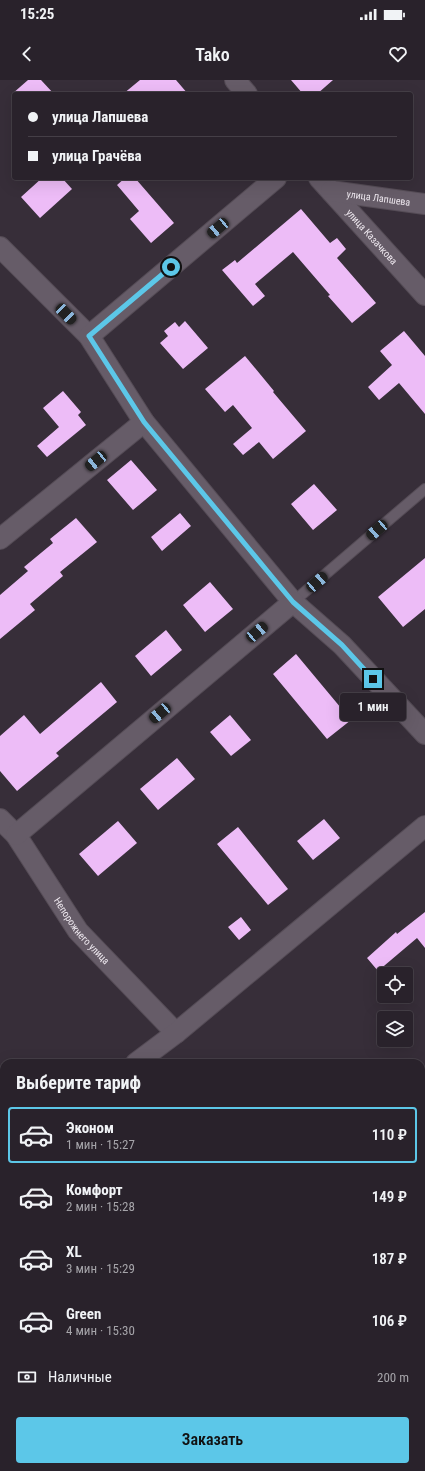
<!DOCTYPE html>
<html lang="ru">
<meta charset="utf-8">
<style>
:root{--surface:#29222b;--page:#352f37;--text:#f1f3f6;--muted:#a5a4a9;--line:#453f47;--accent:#5cc7e8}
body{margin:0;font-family:"Roboto Condensed",sans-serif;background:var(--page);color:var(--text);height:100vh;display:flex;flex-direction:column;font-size:15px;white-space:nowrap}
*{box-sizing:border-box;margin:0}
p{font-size:13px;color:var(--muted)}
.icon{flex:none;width:22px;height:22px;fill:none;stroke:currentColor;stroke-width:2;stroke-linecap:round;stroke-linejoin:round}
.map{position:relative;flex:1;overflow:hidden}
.panel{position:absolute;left:0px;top:979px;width:425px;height:412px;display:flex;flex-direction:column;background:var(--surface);border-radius:12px 12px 0 0;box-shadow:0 4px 16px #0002,0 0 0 1px var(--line)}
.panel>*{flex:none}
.hud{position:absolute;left:12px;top:12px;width:401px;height:88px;border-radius:4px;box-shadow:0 4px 16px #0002,0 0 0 1px var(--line);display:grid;align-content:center;height:88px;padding:0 16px;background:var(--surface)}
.fabs{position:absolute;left:377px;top:887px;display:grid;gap:8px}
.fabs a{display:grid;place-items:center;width:36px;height:36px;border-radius:4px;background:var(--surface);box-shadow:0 4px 16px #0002,0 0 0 1px var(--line);font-size:20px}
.end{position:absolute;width:18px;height:18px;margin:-9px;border:5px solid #5cc7e8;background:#111;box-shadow:0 0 0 2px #111}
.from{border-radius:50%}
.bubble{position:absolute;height:28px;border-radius:4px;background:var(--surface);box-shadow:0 4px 16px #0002,0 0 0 1px var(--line);font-size:13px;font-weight:600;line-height:28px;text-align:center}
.car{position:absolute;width:12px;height:24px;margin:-12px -6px;border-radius:5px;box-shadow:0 0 3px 1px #0007;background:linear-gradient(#222 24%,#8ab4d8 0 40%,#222 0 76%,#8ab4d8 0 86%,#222 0)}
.hud b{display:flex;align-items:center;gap:14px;height:38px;font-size:15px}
.hud b+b{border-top:1px solid var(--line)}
.hud i{width:10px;height:10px;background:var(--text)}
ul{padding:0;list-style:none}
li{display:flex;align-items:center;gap:12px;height:56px;margin:0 8px 6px;padding:0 8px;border:2px solid transparent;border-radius:4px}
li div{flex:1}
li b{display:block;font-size:15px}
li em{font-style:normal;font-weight:600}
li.selected{border-color:var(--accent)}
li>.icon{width:36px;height:36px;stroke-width:1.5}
h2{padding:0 16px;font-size:18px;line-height:48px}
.pay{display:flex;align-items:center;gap:10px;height:44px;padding:0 16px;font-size:15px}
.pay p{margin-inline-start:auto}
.cta{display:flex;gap:8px;margin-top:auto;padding:8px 16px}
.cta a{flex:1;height:46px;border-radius:4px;background:var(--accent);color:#111;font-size:16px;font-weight:600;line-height:46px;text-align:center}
.status{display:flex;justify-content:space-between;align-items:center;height:28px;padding:0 20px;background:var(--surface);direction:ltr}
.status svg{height:11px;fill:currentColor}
header{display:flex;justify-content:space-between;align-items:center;height:52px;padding:0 16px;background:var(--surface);font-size:18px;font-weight:600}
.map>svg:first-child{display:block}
.forest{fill:#47733d}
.building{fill:#edbcf7}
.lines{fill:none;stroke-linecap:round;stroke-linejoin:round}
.service-casing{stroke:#554c56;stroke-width:12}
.minor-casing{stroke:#554c56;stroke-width:22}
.primary-casing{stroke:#554c56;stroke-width:24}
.service{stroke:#665c68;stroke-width:10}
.minor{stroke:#665c68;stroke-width:20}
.primary{stroke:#94724b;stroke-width:22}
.route{stroke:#5cc7e8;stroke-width:5}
.labels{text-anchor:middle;stroke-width:4;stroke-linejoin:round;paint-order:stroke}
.street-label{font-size:10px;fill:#ede7ee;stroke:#372e39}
</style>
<div class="status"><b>15:25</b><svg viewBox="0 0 49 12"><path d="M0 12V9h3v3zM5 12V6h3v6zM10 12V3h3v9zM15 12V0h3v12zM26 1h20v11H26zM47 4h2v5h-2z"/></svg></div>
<header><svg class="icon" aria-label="back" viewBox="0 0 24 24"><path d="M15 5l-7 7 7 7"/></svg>Tako<svg class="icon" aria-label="heart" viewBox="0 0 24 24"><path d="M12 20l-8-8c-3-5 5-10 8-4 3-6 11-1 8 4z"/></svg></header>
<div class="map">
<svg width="425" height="1391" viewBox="0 0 425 1391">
<rect width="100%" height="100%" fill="#372e39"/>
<path class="forest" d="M 0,1333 L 4,1337 L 4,1387 L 47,1387 L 50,1391 L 0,1391 Z"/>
<path class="building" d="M 28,0 L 41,0 L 54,14 L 12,14 Z
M 140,0 L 176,0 L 188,14 L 123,14 Z
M 291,0 L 333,0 L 317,14 L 303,14 Z
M 42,98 L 62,98 L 72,109 L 40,138 L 21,117 Z
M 125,98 L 135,98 L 174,143 L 151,163 L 130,139 L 139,131 L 117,105 Z
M 301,129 L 330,163 L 337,158 L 346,169 L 337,178 L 376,223 L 352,243 L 328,216 L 330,215 L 293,172 L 255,204 L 265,216 L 253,226 L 222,190 L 235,180 L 237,183 Z
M 185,241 L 208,268 L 183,289 L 160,263 L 168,256 L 164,251 L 175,242 L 179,247 Z
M 404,251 L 425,276 L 425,334 L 399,303 L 379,320 L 368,307 L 392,285 L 380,271 Z
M 245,276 L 274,311 L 273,312 L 306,351 L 273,379 L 259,362 L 243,375 L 233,364 L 252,348 L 233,325 L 225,332 L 205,309 Z
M 63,311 L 81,332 L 78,335 L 86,345 L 47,377 L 37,366 L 59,347 L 43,328 Z
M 131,380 L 157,410 L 133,430 L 107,400 Z
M 314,404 L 337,430 L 313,450 L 291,424 Z
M 180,433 L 191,446 L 162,471 L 151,457 Z
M 76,438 L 97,462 L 60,492 L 63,496 L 30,524 L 35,530 L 0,559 L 0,515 L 28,491 L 24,487 L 53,463 L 50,459 Z
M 425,478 L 425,529 L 403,547 L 378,517 Z
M 210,502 L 233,529 L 205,552 L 183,525 Z
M 166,550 L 182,570 L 151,596 L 135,576 Z
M 296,574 L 351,640 L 327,659 L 273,594 Z
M 101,602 L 117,622 L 56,673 L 59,676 L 17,711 L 0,691 L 0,656 L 24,635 L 40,654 Z
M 230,635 L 251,660 L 231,676 L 210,652 Z
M 177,678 L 195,699 L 158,730 L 140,709 Z
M 324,739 L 340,758 L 313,780 L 297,761 Z
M 118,741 L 137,763 L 98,796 L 79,774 Z
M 238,747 L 288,809 L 268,825 L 217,764 Z
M 425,832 L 425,868 L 417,858 L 378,891 L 367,878 L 396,852 L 397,854 Z
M 241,837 L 251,850 L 239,860 L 228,847 Z"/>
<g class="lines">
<defs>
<path id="service" d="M 293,522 L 425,409"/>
<g id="minor">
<path d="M 235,0 L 247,14"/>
<path id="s1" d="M 319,98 L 425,215"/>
<path id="s2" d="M 331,111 L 425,124"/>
<path d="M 0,167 L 89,256 L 144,342 L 293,522 L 342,565 L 425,654"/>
<path d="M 89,256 L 276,98"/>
<path d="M 0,459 L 144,342"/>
<path id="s3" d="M 0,739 L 16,755 L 78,851 L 176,953"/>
<path d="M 16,755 L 293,522"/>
<path d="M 136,983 L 176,953 L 425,746"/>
<path d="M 0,1086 L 4,1083"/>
</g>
<path id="primary" d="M 0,1229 L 4,1234
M 135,1387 L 138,1391"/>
</defs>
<use href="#service" class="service-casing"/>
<use href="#minor" class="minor-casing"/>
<use href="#primary" class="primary-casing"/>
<use href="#service" class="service"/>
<use href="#minor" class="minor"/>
<use href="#primary" class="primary"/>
</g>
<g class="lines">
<path class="route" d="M 171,187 L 89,256 L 144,342 L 273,498 L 293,522 L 342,565 L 373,599"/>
</g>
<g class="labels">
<g class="street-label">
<text dy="4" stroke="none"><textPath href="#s2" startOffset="48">улица Лапшева</textPath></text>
<text dy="4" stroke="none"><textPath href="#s1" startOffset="79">улица Казачкова</textPath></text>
<text dy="4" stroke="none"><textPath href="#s3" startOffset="139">Непорожнего улица</textPath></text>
</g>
</g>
</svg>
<div class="fabs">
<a><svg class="icon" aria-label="locate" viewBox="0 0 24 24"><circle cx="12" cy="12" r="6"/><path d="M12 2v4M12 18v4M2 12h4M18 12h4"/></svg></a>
<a><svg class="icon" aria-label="layers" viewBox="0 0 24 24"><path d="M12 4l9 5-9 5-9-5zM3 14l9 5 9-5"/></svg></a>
</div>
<i class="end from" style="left:171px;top:187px"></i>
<i class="end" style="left:373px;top:599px"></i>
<div class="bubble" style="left:340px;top:613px;width:66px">1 мин</div>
<i class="car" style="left:218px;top:148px;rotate:230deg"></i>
<i class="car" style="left:66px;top:234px;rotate:135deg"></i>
<i class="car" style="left:96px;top:381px;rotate:231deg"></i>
<i class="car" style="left:377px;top:450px;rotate:229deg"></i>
<i class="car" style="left:317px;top:502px;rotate:49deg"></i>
<i class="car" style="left:257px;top:552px;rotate:50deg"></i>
<i class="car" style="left:160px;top:633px;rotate:230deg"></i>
<div class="hud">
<b><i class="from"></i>улица Лапшева</b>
<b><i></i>улица Грачёва</b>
</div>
<section class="panel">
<h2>Выберите тариф</h2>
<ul>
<li class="selected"><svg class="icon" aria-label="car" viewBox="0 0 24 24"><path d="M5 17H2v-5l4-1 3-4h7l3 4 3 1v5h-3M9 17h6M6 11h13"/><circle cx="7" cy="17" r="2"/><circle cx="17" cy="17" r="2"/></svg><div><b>Эконом</b><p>1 мин · 15:27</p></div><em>110 ₽</em></li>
<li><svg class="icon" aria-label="car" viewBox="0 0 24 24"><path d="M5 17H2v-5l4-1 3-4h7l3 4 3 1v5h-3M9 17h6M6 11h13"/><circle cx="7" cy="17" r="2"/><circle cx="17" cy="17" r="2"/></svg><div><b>Комфорт</b><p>2 мин · 15:28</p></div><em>149 ₽</em></li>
<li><svg class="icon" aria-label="car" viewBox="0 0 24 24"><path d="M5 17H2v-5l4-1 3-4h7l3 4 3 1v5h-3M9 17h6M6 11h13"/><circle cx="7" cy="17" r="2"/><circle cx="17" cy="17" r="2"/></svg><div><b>XL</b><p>3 мин · 15:29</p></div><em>187 ₽</em></li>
<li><svg class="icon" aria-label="car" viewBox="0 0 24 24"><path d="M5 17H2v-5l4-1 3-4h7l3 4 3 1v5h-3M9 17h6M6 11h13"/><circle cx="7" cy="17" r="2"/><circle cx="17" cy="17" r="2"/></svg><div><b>Green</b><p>4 мин · 15:30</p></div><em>106 ₽</em></li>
</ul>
<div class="pay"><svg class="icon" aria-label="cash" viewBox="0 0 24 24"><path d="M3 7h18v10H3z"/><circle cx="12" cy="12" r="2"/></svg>Наличные<p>200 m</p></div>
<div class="cta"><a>Заказать</a></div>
</section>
</div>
